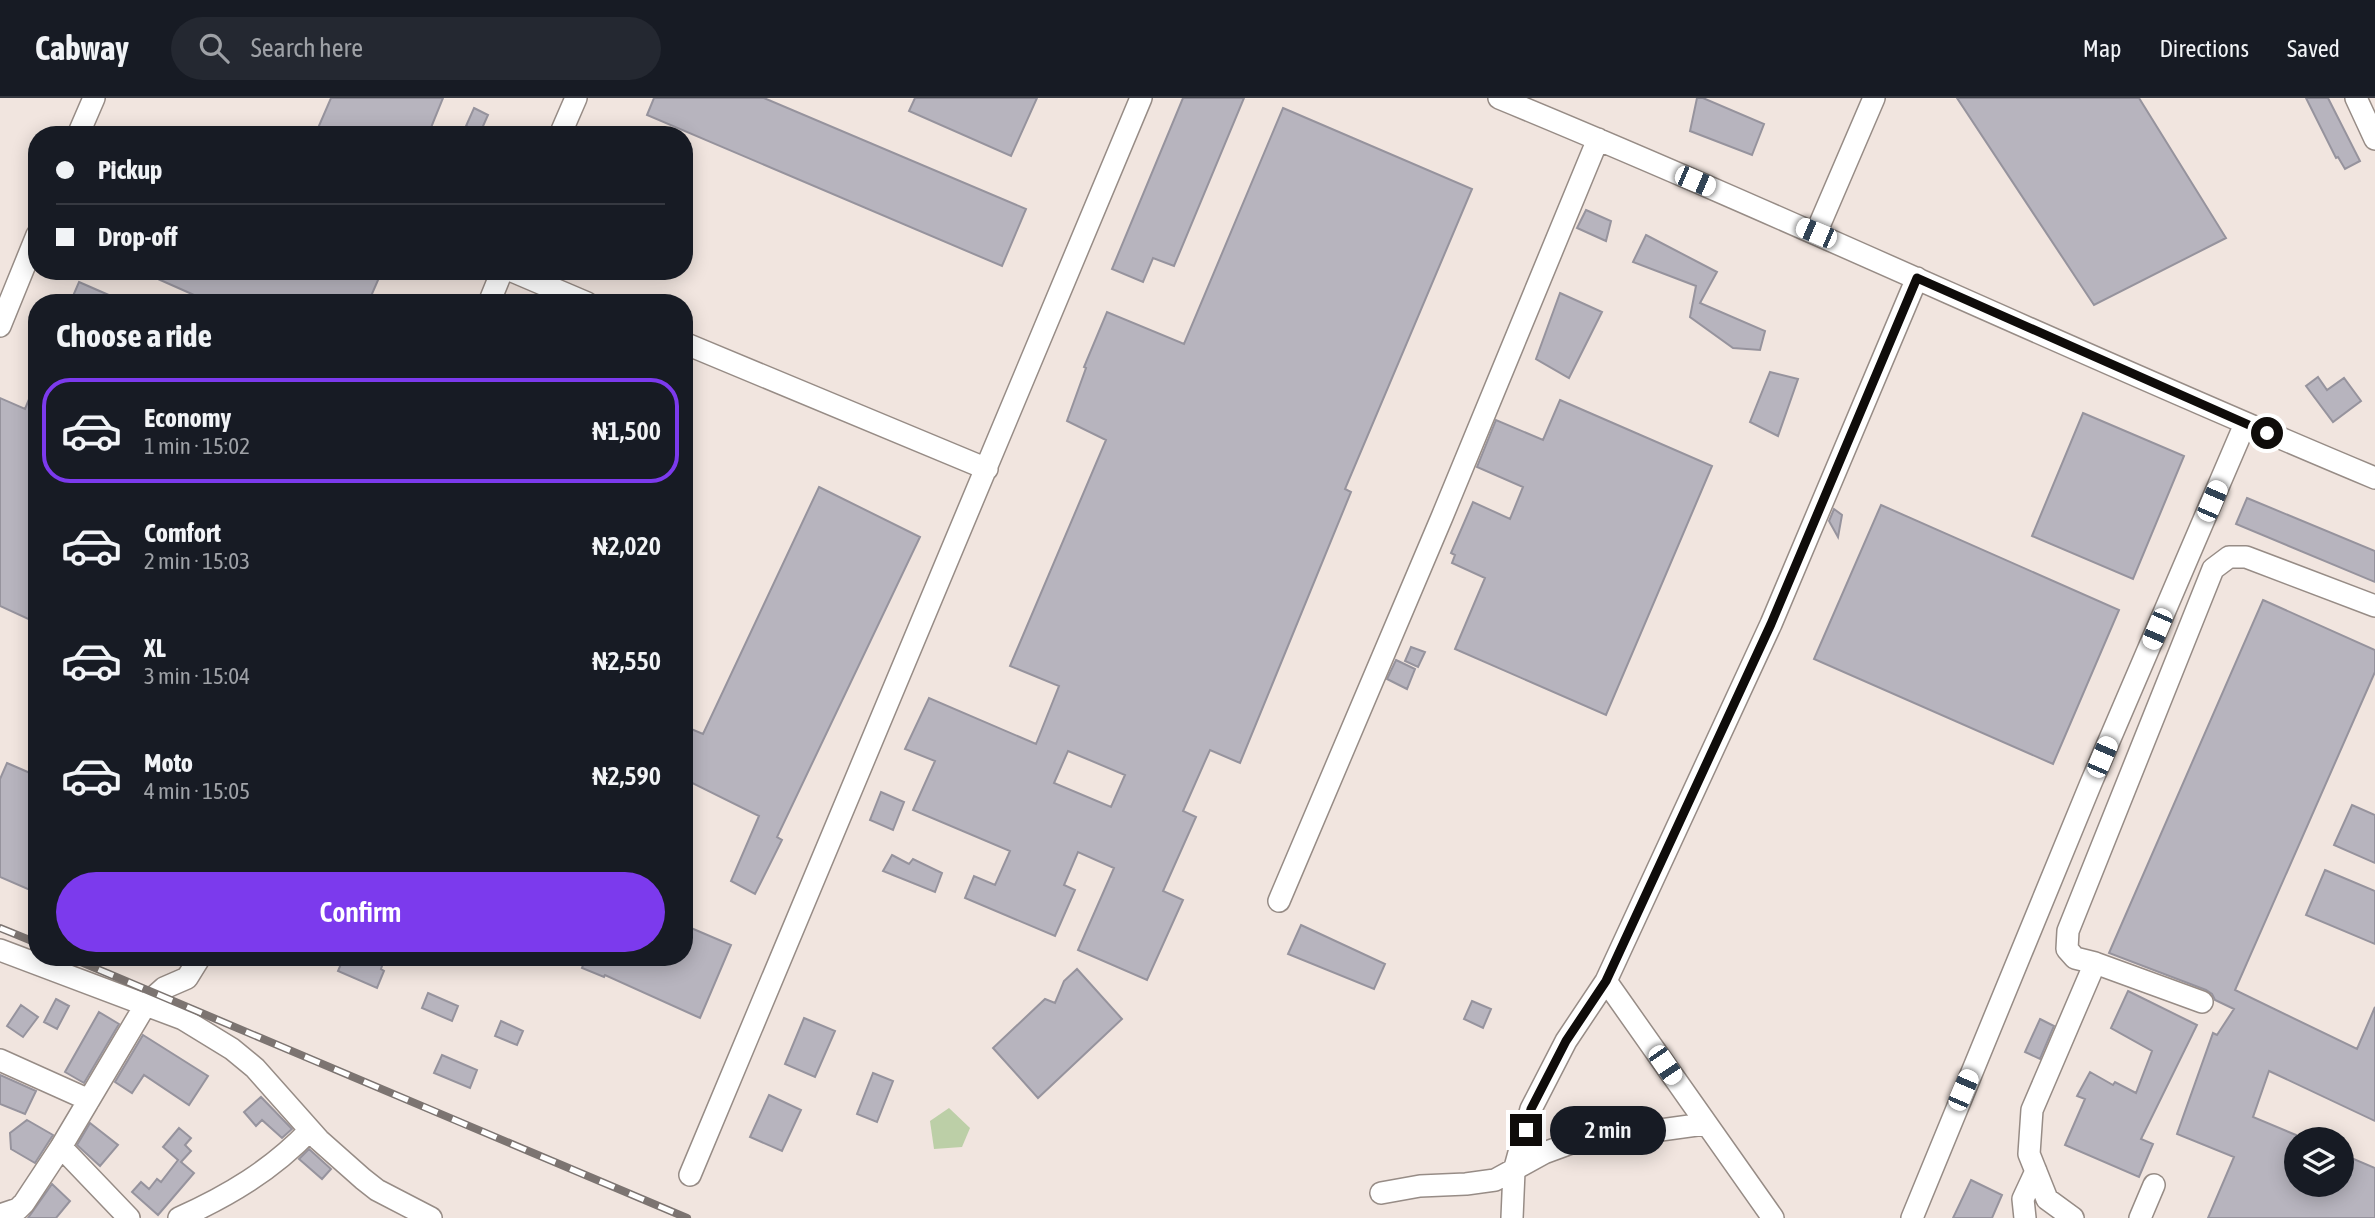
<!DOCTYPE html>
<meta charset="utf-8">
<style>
:root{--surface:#171b24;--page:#242831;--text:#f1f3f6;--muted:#9ea1a6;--line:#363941;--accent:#7c3aed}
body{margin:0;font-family:"Asap Condensed",sans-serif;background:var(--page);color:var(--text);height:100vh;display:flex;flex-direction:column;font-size:26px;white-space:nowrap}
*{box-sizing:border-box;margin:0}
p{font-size:23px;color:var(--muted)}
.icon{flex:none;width:38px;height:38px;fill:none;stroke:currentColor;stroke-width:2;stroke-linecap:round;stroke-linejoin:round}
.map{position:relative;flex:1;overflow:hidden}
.side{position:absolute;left:28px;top:196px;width:665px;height:672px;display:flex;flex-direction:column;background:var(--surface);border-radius:28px;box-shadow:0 4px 18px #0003}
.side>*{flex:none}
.guide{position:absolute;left:28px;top:28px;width:665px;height:154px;border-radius:28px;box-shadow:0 4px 18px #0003;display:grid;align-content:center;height:154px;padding:0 28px;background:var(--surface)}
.controls{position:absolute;left:2284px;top:1029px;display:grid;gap:14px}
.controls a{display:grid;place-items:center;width:70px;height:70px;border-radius:50%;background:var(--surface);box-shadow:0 4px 18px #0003;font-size:35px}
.end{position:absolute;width:32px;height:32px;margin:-16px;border:9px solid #0f0c0a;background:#fff;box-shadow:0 0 0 4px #fff}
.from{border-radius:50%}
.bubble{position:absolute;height:49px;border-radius:24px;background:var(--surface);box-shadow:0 4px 18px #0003;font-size:23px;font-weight:600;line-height:49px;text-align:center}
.car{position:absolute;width:21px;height:42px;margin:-21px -10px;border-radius:9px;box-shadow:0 0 5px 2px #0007;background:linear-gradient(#fff 24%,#345 0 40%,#fff 0 76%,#345 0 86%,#fff 0)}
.guide b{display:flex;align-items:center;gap:24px;height:66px;font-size:26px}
.guide b+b{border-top:2px solid var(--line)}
.guide i{width:18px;height:18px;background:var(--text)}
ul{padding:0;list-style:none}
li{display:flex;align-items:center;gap:21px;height:105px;margin:0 14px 10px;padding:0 14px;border:4px solid transparent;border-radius:28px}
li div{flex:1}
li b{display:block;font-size:26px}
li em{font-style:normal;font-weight:600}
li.selected{border-color:var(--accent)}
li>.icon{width:63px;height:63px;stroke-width:1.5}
h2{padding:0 28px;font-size:32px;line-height:84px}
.button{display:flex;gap:14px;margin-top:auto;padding:14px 28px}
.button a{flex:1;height:80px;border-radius:42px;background:var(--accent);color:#fff;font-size:28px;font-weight:600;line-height:80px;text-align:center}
header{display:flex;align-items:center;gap:42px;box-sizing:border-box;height:98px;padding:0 35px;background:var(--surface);border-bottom:2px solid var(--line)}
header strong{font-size:33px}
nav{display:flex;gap:38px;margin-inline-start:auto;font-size:24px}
.search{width:490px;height:63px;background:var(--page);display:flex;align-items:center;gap:18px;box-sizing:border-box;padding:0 24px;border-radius:38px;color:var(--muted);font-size:26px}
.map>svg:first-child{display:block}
.green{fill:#bccfa7}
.building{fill:#b7b4be;stroke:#96939d;stroke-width:2;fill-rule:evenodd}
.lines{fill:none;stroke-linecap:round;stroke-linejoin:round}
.minor-casing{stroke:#978c86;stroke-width:24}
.minor{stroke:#fff;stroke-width:21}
.rail-casing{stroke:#7c7471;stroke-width:8}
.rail{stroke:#fff;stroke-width:5;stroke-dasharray:16;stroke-linecap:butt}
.route{stroke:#0f0c0a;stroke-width:9}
</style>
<header>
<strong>Cabway</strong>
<div class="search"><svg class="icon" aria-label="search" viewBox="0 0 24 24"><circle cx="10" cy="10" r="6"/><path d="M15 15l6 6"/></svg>Search here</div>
<nav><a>Map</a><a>Directions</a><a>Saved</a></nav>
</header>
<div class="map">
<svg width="2375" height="1120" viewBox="0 0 2375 1120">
<rect width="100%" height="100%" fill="#f1e5df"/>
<path class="green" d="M 949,1010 L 970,1030 L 962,1049 L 934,1051 L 930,1023 Z"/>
<path class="building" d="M 331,0 L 443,0 L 428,37 L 315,37 Z
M 654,0 L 764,0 L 1026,111 L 1002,168 L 647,17 Z
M 915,0 L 1037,0 L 1011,58 L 909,13 Z
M 1183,0 L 1244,0 L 1174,168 L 1153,160 L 1143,184 L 1112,171 Z
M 1697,0 L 1703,0 L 1764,26 L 1752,57 L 1690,33 Z
M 1957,0 L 2139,0 L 2226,140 L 2094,207 Z
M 2306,0 L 2328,0 L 2360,63 L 2345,71 L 2338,59 L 2336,60 Z
M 474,10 L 488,17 L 480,35 L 466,28 Z
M 1283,10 L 1472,91 L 1345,391 L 1351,394 L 1240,665 L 1210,652 L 1183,713 L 1196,719 L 1163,793 L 1183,802 L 1147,882 L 1078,852 L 1114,770 L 1078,754 L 1064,787 L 1075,792 L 1055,838 L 965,800 L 974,778 L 995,787 L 1010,753 L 913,712 L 935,663 L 905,651 L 929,600 L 1036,646 L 1059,588 L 1010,568 L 1106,342 L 1067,323 L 1086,270 L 1084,269 L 1107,214 L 1184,246 ZM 1068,653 L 1125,677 L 1111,709 L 1054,685 Z
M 1586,112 L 1611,123 L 1606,143 L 1577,130 Z
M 1646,137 L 1717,174 L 1700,205 L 1765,233 L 1760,252 L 1733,250 L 1690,219 L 1696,188 L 1633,164 Z
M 140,173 L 382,173 L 368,205 L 212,205 Z
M 79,184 L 127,205 L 70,205 Z
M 1560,195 L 1602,214 L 1569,280 L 1536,261 Z
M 1770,274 L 1798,281 L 1778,338 L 1750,324 Z
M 2318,279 L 2327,292 L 2344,280 L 2361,303 L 2333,324 L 2306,288 Z
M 37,282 L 37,525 L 0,508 L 0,300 L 25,311 Z
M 1560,302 L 1712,368 L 1606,617 L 1455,551 L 1485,480 L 1452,465 L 1455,457 L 1451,455 L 1473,404 L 1510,421 L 1523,389 L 1477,369 L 1496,322 L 1543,342 Z
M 2083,315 L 2184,358 L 2133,481 L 2032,438 Z
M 819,389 L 920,439 L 777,739 L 782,742 L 755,796 L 731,783 L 759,718 L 684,681 L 684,628 L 703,636 Z
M 2247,400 L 2375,453 L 2375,484 L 2236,426 Z
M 1881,407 L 2119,512 L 2053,666 L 1814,561 Z
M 1834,411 L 1842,417 L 1838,439 L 1829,423 Z
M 2263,502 L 2375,552 L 2375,574 L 2235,892 L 2357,951 L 2375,909 L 2375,1023 L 2269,973 L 2253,1019 L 2296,1037 L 2296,1087 L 2342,1087 L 2342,1056 L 2375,1070 L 2375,1120 L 2208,1120 L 2234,1059 L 2177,1036 L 2213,935 L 2217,937 L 2234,911 L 2215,902 L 2212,896 L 2206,892 L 2109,855 Z
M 1411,549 L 1425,554 L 1418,569 L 1405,563 Z
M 1396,562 L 1415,571 L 1407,591 L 1387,581 Z
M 7,665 L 37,678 L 37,795 L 0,779 L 0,681 Z
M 881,694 L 904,704 L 893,732 L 870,722 Z
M 2352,707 L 2375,717 L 2375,765 L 2334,747 Z
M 892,757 L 909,766 L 913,761 L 942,775 L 935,794 L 883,773 Z
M 2325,772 L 2375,793 L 2375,846 L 2306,817 Z
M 684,827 L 731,847 L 700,920 L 605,877 L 604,879 L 582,870 L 586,859 L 684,859 Z
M 1301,827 L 1385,866 L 1374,891 L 1288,856 Z
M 344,859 L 371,859 L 383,865 L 381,871 L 384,873 L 377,890 L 338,873 Z
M 1077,871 L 1122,921 L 1038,1000 L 993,950 L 1045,901 L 1055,905 L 1064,883 Z
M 2128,893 L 2197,927 L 2141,1041 L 2153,1046 L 2139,1079 L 2065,1047 L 2085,1001 L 2077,998 L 2090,974 L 2113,987 L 2115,984 L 2136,995 L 2152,953 L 2111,930 Z
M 428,895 L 458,908 L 452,923 L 422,910 Z
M 56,901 L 69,908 L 57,931 L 44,924 Z
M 1472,903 L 1491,911 L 1483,930 L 1464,921 Z
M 21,907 L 38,919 L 23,939 L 7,928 Z
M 99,914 L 119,926 L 84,985 L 65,974 Z
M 804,920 L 835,933 L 815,979 L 785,966 Z
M 2040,921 L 2054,928 L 2040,961 L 2025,954 Z
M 501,923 L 523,933 L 517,947 L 495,938 Z
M 143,937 L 208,978 L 189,1007 L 144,977 L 132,995 L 115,984 Z
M 442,957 L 477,972 L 470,990 L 434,975 Z
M 873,975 L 893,983 L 877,1024 L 857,1016 Z
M 0,977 L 36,993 L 25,1016 L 0,1006 Z
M 769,997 L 801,1012 L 782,1053 L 750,1039 Z
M 261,999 L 292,1031 L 282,1040 L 262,1022 L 256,1028 L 244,1014 Z
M 27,1022 L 53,1037 L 35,1065 L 11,1051 L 10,1035 Z
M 90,1025 L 118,1047 L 100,1068 L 77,1047 Z
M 179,1030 L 191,1040 L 185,1047 L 191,1053 L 181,1064 L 194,1075 L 158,1117 L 132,1094 L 141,1084 L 149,1091 L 157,1081 L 161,1084 L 178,1062 L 163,1049 Z
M 309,1051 L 331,1071 L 322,1081 L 299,1061 Z
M 1971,1082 L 2002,1097 L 1992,1120 L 1953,1120 Z
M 52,1086 L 70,1103 L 56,1120 L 28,1120 Z"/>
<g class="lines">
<defs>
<path id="minor" d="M 1499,0 C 1793,121 2081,258 2375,380
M 2356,0 L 2375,41
M 78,37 L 94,0
M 560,37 L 576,0
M 1816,135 L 1874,0
M 512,173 L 587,205
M 489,205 L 502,173
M 0,228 L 37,137
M 684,245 L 987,371
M 1279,803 L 1442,419 L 1598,41
M 0,852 L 183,921 L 232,951 L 255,970 L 319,1042 L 363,1081 L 377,1092 L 431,1120
M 1606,883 L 1773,1120
M 2202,904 L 2095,865 L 2075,860 L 2067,851 L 2068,833 L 2213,471 L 2229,459 L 2246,459 L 2375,508
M 0,962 L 89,1002
M 61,1049 L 129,1120
M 690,1077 L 1141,0
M 1381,1095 L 1420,1088 L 1466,1086 L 1495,1082 L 1544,1055 L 1574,1044 L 1704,1026
M 0,1117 L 18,1111 L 24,1105 L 61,1049 L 146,906 L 164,890 L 187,880 L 200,859
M 179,1120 C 228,1098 272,1072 310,1032
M 1512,1120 L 1514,1073 L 1531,1011 L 1566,943 L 1606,883 L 1771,526 L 1917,180
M 1912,1120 L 2091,685 L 2245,326
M 2025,1120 L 2023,1101 L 2036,1073
M 2073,1120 L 2047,1101 L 2029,1056 L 2032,1012 L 2095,865
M 2140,1120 L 2154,1087"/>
</defs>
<use href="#minor" class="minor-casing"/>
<use href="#minor" class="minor"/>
<defs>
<path id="rail" d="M 0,830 L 37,845
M 69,859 L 687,1120"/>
</defs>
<use href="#rail" class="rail-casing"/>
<use href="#rail" class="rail"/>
</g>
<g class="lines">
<path class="route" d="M 1526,1032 L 1531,1011 L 1566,943 L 1606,883 L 1771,526 L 1917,180 L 2267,335"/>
</g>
</svg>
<div class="controls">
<a><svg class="icon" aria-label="layers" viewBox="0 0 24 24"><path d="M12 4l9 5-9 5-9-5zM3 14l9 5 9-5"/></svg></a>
</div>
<i class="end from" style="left:2267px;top:335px"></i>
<i class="end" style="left:1526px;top:1032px"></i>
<div class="bubble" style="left:1550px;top:1008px;width:116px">2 min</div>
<i class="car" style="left:1695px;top:83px;rotate:113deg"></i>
<i class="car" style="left:1816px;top:135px;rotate:293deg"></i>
<i class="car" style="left:2212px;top:403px;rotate:23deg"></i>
<i class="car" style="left:2157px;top:531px;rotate:203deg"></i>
<i class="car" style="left:2102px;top:659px;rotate:23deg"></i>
<i class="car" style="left:1665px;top:967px;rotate:146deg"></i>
<i class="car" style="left:1963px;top:992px;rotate:23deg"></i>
<div class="guide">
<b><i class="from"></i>Pickup</b>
<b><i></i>Drop-off</b>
</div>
<section class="side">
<h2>Choose a ride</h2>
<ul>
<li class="selected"><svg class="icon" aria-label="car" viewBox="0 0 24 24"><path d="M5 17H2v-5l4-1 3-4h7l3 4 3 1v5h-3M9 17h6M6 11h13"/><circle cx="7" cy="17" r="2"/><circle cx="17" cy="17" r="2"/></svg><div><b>Economy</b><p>1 min · 15:02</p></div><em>₦1,500</em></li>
<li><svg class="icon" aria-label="car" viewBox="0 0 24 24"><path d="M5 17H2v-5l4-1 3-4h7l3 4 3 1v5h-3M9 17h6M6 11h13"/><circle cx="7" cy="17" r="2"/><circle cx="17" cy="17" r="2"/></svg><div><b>Comfort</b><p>2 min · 15:03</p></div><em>₦2,020</em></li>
<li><svg class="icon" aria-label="car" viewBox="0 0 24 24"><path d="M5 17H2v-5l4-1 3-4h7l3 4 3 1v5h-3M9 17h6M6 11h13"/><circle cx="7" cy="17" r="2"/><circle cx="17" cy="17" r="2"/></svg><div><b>XL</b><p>3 min · 15:04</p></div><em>₦2,550</em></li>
<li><svg class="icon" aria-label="car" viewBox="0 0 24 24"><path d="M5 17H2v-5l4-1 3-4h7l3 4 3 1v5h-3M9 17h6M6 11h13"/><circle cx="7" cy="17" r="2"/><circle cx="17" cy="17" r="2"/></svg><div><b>Moto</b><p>4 min · 15:05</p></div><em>₦2,590</em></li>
</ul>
<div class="button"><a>Confirm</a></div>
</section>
</div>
